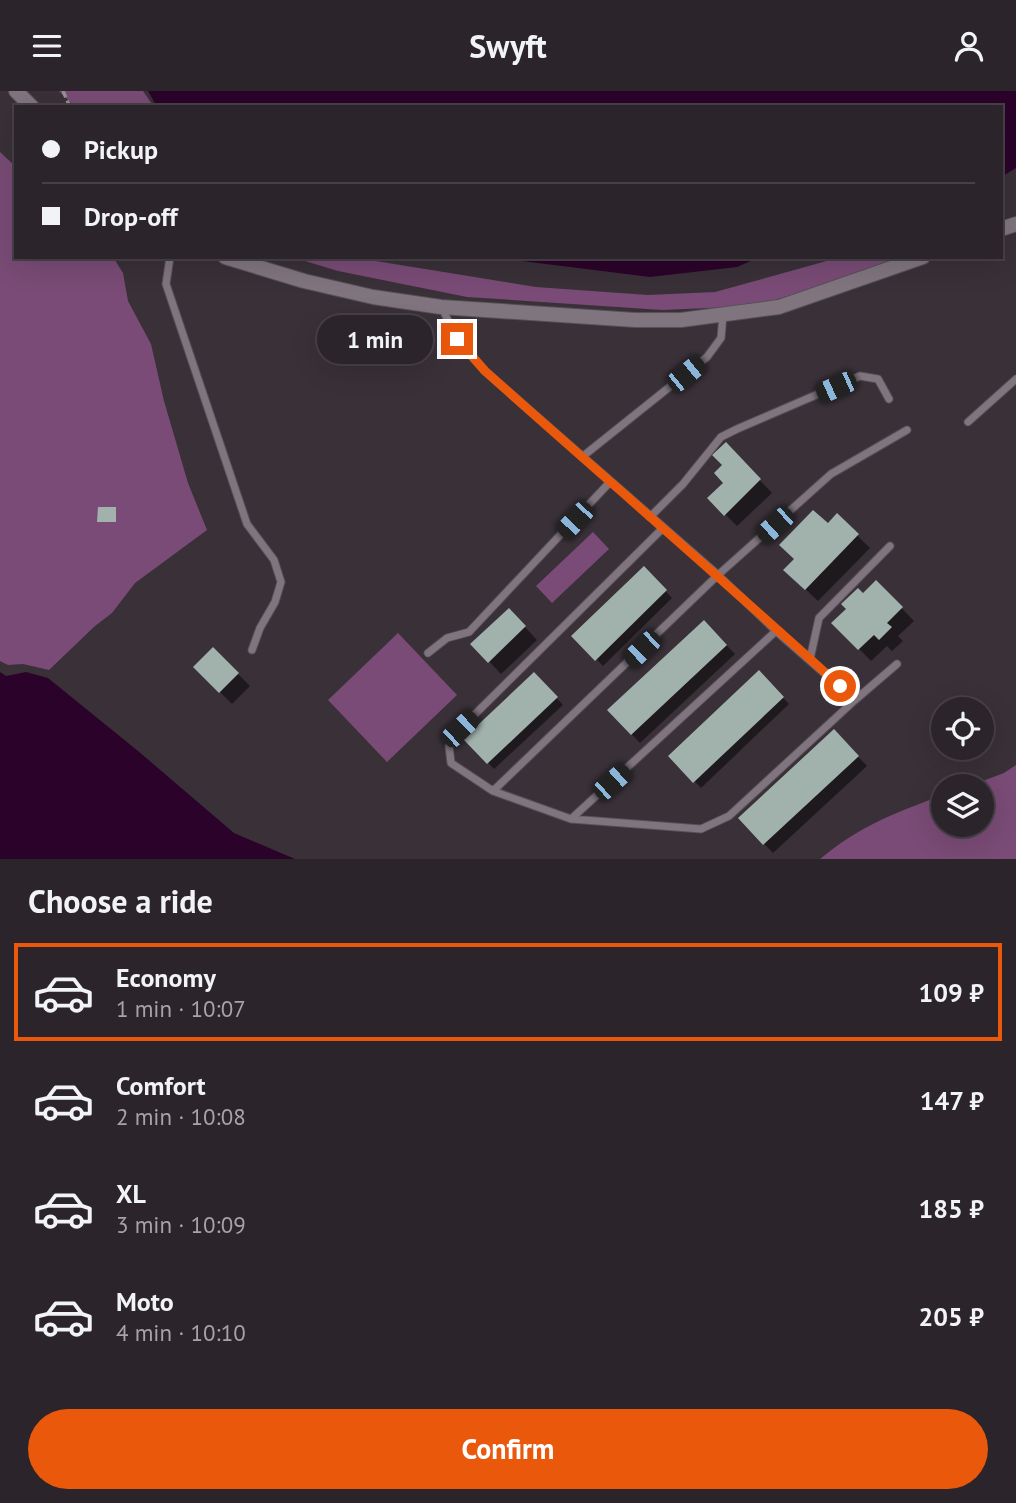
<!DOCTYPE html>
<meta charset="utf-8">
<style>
:root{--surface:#2b242a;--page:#373036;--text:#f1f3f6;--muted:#a6a4a8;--line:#474147;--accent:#ea580c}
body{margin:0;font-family:"PT Sans",sans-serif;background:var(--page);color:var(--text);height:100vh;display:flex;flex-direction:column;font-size:26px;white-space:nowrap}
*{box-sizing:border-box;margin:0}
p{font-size:23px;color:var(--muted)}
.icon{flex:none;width:38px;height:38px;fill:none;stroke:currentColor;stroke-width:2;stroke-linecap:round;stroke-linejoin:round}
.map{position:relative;height:768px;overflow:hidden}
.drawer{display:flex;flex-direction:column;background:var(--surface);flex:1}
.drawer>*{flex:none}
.guide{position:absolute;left:14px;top:14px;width:989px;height:154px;border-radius:0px;box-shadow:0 7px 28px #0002,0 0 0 2px var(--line);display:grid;align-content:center;height:154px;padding:0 28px;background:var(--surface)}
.tools{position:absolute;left:931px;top:606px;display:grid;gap:14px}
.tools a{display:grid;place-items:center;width:63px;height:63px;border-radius:50%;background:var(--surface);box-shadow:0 7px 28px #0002,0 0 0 2px var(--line);font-size:35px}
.end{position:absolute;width:32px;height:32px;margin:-16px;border:9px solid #ea580c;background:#fff;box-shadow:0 0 0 4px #fff}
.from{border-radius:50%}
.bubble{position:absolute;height:49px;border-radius:24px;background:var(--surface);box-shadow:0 7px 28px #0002,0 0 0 2px var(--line);font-size:23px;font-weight:700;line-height:49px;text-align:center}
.car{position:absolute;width:21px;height:42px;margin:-21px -10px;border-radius:9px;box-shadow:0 0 5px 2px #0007;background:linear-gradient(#222 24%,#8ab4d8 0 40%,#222 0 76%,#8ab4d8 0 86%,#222 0)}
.guide b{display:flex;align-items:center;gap:24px;height:66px;font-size:26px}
.guide b+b{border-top:2px solid var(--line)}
.guide i{width:18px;height:18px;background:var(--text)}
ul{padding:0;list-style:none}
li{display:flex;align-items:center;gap:21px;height:98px;margin:0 14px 10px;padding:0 14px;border:4px solid transparent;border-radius:0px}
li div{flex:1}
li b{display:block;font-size:26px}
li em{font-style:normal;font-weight:700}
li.current{border-color:var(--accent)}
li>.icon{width:63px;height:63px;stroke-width:1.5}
h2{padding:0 28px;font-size:32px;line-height:84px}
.primary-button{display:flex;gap:14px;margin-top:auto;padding:14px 28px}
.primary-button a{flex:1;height:80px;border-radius:42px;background:var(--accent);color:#fff;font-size:28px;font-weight:700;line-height:80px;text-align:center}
header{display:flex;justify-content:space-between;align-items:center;height:91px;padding:0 28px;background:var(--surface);font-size:32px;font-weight:700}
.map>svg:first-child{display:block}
.green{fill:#794b76}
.water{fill:#2b032a}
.shadow{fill:#0007}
.building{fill:#a1b1ac}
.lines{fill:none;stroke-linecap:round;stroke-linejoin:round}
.service-casing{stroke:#575057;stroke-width:9}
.minor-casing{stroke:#575057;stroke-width:16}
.path{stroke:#978f96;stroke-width:3.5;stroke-dasharray:7 3.5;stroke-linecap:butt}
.service{stroke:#80757f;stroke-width:7}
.minor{stroke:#80757f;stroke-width:14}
.route{stroke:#ea580c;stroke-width:9}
</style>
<header><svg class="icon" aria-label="menu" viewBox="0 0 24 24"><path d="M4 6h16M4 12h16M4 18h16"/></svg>Swyft<svg class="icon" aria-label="person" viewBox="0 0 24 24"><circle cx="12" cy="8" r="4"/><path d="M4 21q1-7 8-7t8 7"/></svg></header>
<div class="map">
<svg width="1016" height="768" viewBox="0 0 1016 768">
<rect width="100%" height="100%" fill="#393038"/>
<path class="green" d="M 59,0 L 143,0 L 154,16 L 75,16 Z
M 0,61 L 16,76 L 16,166 L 113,166 L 123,182 L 128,210 L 151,253 L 164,310 L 188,392 L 207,439 L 135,492 L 112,522 L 95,535 L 49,579 L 23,573 L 8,574 L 0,570 Z
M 292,166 L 351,166 L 536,196 L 648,204 L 715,201 L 841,166 L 903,166 L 829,193 L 775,209 L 732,216 L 662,219 L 467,206 L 338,180 Z
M 593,441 L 609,458 L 552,512 L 536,495 Z
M 398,542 L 457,604 L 387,671 L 328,609 Z
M 1016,674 L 1016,768 L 820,768 C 861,734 895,722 943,704 L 943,733 L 982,733 L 982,695 L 969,695 L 1004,682 Z"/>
<path class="water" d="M 148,0 L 1016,0 L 1016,77 L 1001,86 L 1001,16 L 157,16 Z
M 489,166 L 760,166 L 737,176 L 650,186 Z
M 0,581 L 6,585 L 26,581 L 48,587 L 138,660 L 234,742 L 295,768 L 0,768 Z"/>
<path class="shadow" d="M 726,354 L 772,402 L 737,435 L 709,407 L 725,392 Z
M 837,425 L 870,457 L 818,510 L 785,479 Z
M 644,478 L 672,507 L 603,575 L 574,545 Z
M 876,491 L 914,530 L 898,545 L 903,550 L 892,560 L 887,555 L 871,570 L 834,532 Z
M 509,519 L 537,549 L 501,583 L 473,553 Z
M 704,531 L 735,563 L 640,652 L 609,619 Z
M 213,558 L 250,595 L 232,613 L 195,576 Z
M 759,582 L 789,613 L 701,697 L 671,665 Z
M 534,583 L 563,614 L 494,678 L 465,648 Z
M 834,640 L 867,675 L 773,762 L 740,728 Z"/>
<path class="building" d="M 726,351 L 761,388 L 724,425 L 707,407 L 723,392 L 714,382 L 722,374 L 712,364 Z
M 98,416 L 116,416 L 116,431 L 97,431 Z
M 813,419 L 828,432 L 837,422 L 859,443 L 805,499 L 783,479 L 794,468 L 779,454 Z
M 644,475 L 667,499 L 595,570 L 571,545 Z
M 876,489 L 903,516 L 887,532 L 892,536 L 879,549 L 874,544 L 858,559 L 831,532 L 846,518 L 841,513 L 858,497 L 863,502 Z
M 509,517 L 526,535 L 488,572 L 470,553 Z
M 704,529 L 727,554 L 631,644 L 607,619 Z
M 213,556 L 239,582 L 219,602 L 193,576 Z
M 759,579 L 784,606 L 693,692 L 668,665 Z
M 534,581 L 558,606 L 487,673 L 463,648 Z
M 834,638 L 859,665 L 763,754 L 738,727 Z"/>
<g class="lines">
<defs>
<path id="service" d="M 170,166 L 166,193 L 247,433 L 274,469 L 281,491 L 275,511 L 260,537 L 252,559
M 442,217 L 457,248 L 485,280 L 718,484 L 776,540 L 855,609 L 729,725 L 701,738 L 571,728 L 493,700 L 451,672 L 449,655 L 460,638 L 663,437
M 968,331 L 1016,288
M 582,366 L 707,266 L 721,247 L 723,224
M 650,426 L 683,393 L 721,346 L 737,338 L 860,285 L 878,288 L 889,308
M 428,562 L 447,547 L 469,541 L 610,391
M 810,568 L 819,527 L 890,455
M 855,609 L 897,573
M 493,700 L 718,484 L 831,383 L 907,339
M 571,728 L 776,540"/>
<path id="minor" d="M 16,0 L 32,16
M 1001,138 L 1016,133
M 225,166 L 304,190 L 373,206 L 441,216 L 635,229 L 681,229 L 779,216 L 923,166"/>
</defs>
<use href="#service" class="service-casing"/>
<use href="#minor" class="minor-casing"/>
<path class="path" d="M 63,0 L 70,16"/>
<use href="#service" class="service"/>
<use href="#minor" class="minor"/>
</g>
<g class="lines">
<path class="route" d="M 457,248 L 485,280 C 603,385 723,489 840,595"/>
</g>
</svg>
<div class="tools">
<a><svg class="icon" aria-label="locate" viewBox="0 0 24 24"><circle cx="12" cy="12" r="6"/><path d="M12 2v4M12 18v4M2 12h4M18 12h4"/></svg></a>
<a><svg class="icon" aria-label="layers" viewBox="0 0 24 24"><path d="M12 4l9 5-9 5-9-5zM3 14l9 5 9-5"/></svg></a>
</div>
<i class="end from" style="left:840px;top:595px"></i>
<i class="end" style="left:457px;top:248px"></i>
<div class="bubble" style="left:317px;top:224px;width:116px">1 min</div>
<i class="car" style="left:686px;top:283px;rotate:51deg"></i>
<i class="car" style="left:836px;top:296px;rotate:246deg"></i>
<i class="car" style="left:575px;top:429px;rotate:223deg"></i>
<i class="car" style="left:775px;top:434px;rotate:228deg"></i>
<i class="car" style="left:642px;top:558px;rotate:226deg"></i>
<i class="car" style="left:460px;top:638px;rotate:46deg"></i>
<i class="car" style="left:612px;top:691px;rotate:48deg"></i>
<div class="guide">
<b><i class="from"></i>Pickup</b>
<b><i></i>Drop-off</b>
</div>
</div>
<section class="drawer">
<h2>Choose a ride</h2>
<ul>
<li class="current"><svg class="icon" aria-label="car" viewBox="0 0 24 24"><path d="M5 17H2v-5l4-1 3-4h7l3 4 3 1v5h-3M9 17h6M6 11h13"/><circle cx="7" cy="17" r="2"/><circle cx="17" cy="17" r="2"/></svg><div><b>Economy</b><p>1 min · 10:07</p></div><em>109 ₽</em></li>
<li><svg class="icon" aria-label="car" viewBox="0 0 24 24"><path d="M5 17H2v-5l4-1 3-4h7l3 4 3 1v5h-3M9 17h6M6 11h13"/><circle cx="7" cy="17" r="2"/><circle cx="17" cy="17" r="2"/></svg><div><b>Comfort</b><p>2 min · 10:08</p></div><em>147 ₽</em></li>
<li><svg class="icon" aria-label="car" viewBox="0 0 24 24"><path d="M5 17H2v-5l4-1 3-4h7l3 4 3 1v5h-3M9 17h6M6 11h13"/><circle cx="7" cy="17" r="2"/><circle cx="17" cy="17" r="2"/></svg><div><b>XL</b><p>3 min · 10:09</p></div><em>185 ₽</em></li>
<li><svg class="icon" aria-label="car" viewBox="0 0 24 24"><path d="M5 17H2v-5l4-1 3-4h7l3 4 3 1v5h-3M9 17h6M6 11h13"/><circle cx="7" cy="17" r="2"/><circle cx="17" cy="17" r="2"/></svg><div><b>Moto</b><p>4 min · 10:10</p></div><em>205 ₽</em></li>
</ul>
<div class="primary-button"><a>Confirm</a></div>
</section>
